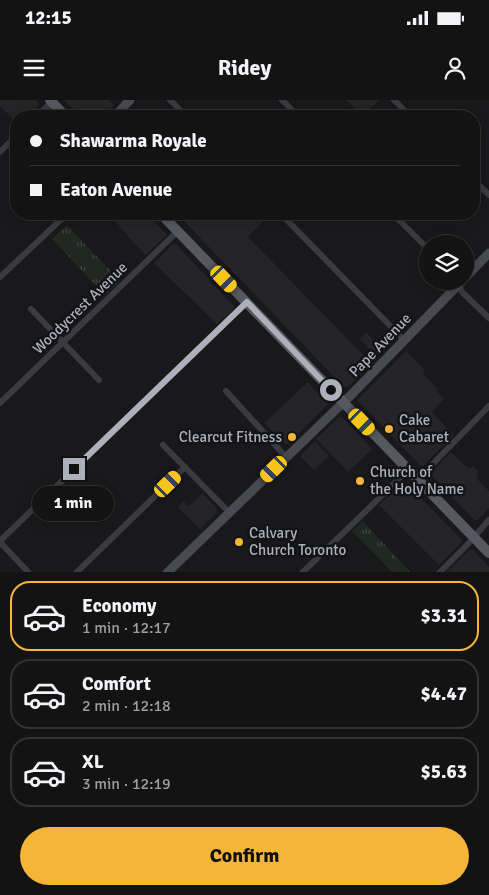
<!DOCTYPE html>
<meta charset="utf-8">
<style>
:root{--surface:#131314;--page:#202022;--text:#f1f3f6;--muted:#9d9ea0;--line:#323234;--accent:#f5b537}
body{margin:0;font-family:Signika,sans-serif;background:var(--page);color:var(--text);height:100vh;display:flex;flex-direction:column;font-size:19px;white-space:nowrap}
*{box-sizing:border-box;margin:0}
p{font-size:16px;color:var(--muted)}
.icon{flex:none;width:28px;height:28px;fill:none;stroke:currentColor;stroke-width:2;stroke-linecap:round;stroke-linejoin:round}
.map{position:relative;height:472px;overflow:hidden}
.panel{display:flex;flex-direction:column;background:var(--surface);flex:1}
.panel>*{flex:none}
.top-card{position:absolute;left:10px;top:10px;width:470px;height:110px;border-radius:20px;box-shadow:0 2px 12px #0003,0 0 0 1px var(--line);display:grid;align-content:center;height:110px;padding:0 20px;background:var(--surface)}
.buttons{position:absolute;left:419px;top:135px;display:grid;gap:10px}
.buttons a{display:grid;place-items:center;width:55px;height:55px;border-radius:50%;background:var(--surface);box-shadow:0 2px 12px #0003,0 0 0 1px var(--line);font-size:25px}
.end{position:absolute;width:22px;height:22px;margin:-11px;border:6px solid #abb0bb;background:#111;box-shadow:0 0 0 2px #111}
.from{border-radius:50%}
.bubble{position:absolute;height:35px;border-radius:18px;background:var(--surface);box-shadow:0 2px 12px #0003,0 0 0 1px var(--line);font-size:16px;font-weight:800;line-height:35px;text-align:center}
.car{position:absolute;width:15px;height:30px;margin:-15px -8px;border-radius:6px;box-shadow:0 0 4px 1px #0007;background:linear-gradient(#f5c518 24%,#345 0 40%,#f5c518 0 76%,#345 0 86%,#f5c518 0)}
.top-card b{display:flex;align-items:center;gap:18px;height:48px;font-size:19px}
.top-card b+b{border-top:1px solid var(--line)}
.top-card i{width:12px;height:12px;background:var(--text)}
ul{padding:9px 0 0;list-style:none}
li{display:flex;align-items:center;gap:15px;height:70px;margin:0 10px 8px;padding:0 10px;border:2px solid var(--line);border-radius:20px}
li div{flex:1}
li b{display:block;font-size:19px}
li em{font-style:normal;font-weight:800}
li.current{border-color:var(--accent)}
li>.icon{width:45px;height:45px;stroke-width:1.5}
.cta{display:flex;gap:10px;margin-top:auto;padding:10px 20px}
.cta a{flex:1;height:58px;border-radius:30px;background:var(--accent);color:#111;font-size:20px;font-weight:800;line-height:58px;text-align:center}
.status{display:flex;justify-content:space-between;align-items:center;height:35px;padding:0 25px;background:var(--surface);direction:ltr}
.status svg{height:14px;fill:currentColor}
header{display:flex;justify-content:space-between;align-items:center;height:65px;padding:0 20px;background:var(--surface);font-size:22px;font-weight:800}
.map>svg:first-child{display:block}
.built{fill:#252528}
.grass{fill:url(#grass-tufts)}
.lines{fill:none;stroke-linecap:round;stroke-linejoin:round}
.street{stroke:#3a3b40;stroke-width:6}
.secondary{stroke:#474a50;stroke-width:9}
.primary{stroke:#55585f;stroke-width:10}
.route{stroke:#abb0bb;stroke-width:6}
.poi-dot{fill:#f5b537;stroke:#141416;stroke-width:2}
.labels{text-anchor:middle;stroke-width:5;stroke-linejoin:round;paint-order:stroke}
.street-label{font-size:15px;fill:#abb0bb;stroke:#141416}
.poi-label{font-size:15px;fill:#abb0bb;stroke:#141416;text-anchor:start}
</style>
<div class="status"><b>12:15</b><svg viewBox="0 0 49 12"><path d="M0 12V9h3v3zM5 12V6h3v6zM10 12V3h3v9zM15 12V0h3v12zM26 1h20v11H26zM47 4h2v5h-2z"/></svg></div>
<header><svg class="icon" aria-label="menu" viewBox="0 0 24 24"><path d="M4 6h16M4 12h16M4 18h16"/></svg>Ridey<svg class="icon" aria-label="person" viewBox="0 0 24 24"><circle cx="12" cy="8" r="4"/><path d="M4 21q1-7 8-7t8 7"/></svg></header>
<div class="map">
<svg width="489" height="473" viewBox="0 0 489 473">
<defs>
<pattern id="grass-tufts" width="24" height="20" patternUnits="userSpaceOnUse" patternTransform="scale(1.25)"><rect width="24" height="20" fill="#202921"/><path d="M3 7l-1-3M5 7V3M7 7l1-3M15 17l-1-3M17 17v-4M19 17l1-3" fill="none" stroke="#3e463f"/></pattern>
</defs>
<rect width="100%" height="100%" fill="#19191b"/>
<path class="built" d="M 0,0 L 35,0 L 38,3 L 38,6 L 28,16 L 16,16 L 16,22 L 0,6 Z
M 64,0 L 109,0 L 114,5 L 103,16 L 80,16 Z
M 346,0 L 379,0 L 363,16 Z
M 109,114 L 147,114 L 167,135 L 146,155 L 134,143 Z
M 177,114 L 270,114 L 248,137 L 372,264 L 347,287 L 344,287 Z
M 173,144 L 176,144 L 234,206 L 234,209 L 217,224 L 154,163 Z
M 366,232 L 384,250 L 377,256 L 360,239 Z
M 406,251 L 425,270 L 423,274 L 438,289 L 437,291 L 444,299 L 432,312 L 454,335 L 424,365 L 420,365 L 357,300 Z
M 308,282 L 328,304 L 288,344 L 285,344 L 264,323 Z
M 339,317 L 342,317 L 372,349 L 348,372 L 316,339 Z
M 315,341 L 329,356 L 314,370 L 300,356 Z
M 451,352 L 469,369 L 473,366 L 479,372 L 477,376 L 478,380 L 489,391 L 489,408 L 477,420 L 474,420 L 430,374 Z
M 402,382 L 407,384 L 463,441 L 439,465 L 379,405 Z
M 203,393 L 217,409 L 217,412 L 200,429 L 178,407 L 183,401 L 189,406 Z
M 469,450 L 473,450 L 489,467 L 489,472 L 446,472 Z"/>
<path class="grass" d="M 67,125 L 120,181 L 105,195 L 52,139 Z
M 363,421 L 410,472 L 392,472 L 352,431 Z"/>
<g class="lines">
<path class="street" d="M 170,0 L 186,16
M 282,0 L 298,16
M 394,0 L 410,16
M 37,16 L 52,2
M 0,52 L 16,36
M 474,80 L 489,95
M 281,114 L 404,240
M 393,114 L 428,149
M 0,177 L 67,114
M 457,181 L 462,192 L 489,218
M 31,209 L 99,280
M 226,291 L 286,357
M 0,303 L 178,131
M 163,345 L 229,412
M 0,441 L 247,202
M 0,442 L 29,473
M 76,473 L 185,367
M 302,473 L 402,376 L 411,373 L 425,372 L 489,306
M 439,473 L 467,445 L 489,420"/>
<path class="secondary" d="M 115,16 L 130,0
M 465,178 L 489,153
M 167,473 L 351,295 L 462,181"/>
<path class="primary" d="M 50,0 L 65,16
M 161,114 L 489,453"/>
</g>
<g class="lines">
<path class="route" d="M 74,369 L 247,202 L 331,290"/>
</g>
<g class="poi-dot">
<circle cx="389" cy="329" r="5"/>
<circle cx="292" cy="337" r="5"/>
<circle cx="360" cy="381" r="5"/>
<circle cx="239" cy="442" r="5"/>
</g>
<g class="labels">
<g class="street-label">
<text transform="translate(80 208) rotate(-44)" y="5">Woodycrest Avenue</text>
<text transform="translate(380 245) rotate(-46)" y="5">Pape Avenue</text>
</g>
<g class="poi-label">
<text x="399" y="325">Cake<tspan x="399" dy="17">Cabaret</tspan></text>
<text x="282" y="342" text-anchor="end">Clearcut Fitness</text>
<text x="370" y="377">Church of<tspan x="370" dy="17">the Holy Name</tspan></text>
<text x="249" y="438">Calvary<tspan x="249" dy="17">Church Toronto</tspan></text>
</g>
</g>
</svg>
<div class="buttons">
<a><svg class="icon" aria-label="layers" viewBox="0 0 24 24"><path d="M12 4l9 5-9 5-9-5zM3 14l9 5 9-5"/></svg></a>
</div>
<i class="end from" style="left:331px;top:290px"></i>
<i class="end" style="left:74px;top:369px"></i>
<div class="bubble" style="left:32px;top:386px;width:82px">1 min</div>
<i class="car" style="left:224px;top:179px;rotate:136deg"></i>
<i class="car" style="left:362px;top:322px;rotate:136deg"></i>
<i class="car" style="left:274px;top:369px;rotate:226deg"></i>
<i class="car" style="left:168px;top:384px;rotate:46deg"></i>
<div class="top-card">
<b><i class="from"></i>Shawarma Royale</b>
<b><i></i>Eaton Avenue</b>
</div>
</div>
<section class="panel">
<ul>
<li class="current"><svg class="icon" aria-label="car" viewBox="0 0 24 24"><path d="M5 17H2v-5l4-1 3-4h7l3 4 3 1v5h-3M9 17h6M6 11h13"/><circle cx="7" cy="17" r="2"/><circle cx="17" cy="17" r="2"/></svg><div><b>Economy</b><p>1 min · 12:17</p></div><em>$3.31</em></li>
<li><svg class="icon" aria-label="car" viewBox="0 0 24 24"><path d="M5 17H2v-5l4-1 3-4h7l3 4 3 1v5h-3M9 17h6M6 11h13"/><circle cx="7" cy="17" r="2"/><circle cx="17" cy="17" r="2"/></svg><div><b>Comfort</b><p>2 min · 12:18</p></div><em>$4.47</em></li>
<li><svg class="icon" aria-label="car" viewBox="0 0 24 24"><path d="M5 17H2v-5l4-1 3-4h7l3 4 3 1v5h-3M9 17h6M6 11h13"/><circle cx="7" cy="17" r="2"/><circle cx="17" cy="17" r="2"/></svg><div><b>XL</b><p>3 min · 12:19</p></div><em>$5.63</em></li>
</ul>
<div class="cta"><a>Confirm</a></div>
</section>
